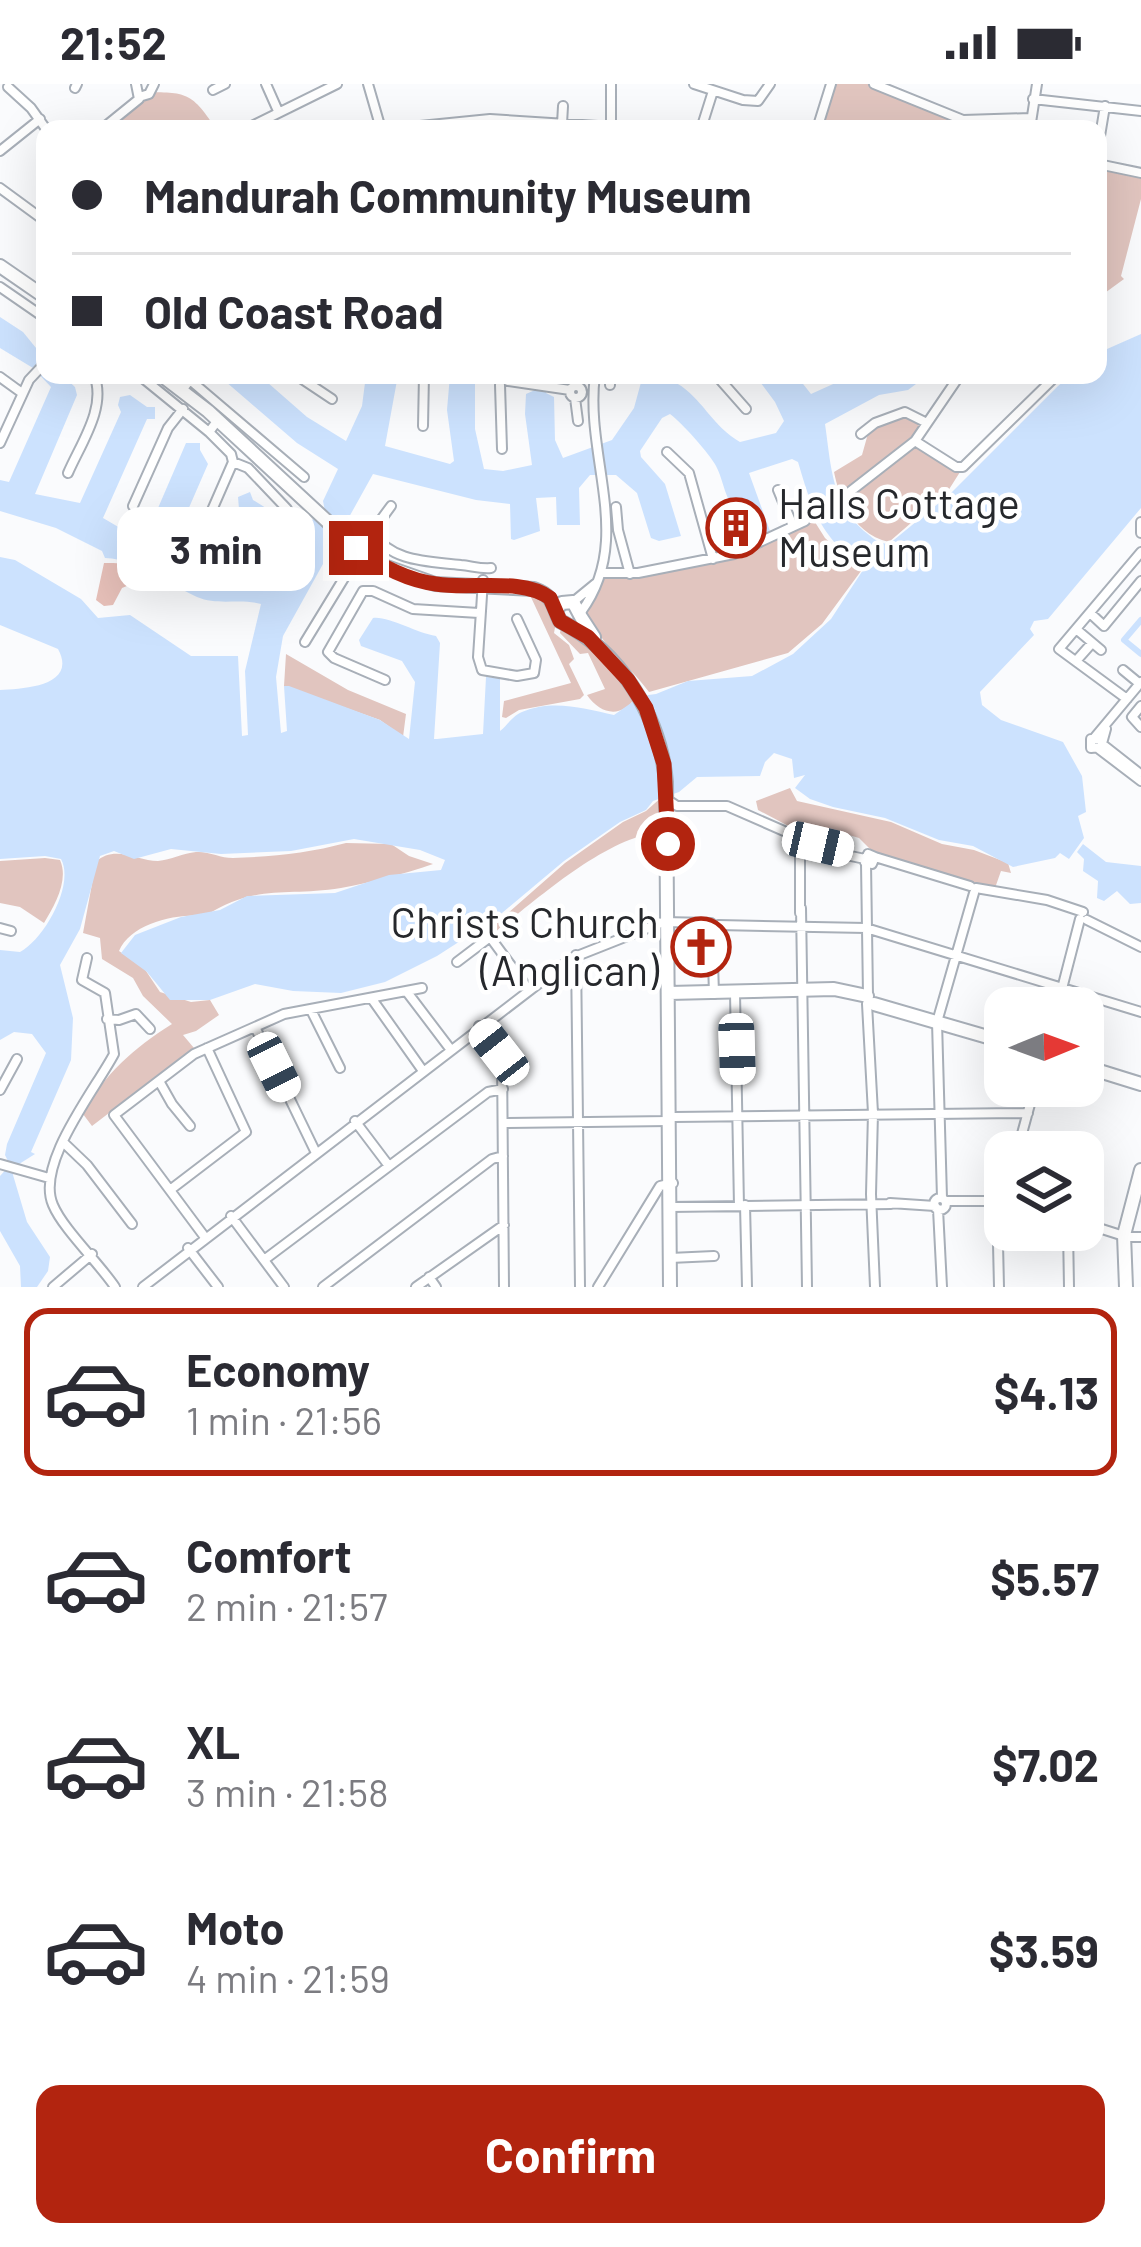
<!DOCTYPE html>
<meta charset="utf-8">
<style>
:root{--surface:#fff;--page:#f7f7f7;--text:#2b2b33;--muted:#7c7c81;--line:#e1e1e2;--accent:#b2240f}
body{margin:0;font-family:Barlow,sans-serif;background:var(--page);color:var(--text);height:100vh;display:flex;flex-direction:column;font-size:45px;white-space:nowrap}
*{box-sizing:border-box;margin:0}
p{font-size:39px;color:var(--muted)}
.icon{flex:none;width:66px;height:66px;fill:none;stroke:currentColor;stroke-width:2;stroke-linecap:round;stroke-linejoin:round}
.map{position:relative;height:1203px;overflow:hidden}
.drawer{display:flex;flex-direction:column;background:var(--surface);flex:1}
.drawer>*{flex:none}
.hud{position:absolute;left:36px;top:36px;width:1071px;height:264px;border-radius:24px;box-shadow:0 12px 48px #0002;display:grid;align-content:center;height:264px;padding:0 36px;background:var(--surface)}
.needle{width:78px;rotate:89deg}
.controls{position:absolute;left:984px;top:903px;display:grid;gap:24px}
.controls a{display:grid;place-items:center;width:120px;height:120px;border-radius:24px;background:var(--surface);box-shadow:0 12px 48px #0002;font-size:60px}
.end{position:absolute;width:54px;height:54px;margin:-27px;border:15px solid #b2240f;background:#fff;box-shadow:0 0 0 6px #fff}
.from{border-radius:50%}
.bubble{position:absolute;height:84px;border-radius:24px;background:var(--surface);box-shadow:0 12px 48px #0002;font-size:39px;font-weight:700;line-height:84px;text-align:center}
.car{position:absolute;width:36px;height:72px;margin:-36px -18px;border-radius:15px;box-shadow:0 0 9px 3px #0007;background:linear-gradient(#fff 24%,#345 0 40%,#fff 0 76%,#345 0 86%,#fff 0)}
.hud b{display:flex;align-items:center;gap:42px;height:114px;font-size:45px}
.hud b+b{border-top:3px solid var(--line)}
.hud i{width:30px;height:30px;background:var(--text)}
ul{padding:21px 0 0;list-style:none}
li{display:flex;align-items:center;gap:36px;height:168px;margin:0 24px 18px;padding:0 12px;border:6px solid transparent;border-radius:24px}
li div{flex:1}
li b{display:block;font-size:45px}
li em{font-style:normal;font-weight:700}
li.on{border-color:var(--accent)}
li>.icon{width:108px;height:108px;stroke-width:1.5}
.primary-button{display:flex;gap:24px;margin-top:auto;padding:24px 36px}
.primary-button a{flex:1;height:138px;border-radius:24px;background:var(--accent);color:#fff;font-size:48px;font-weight:700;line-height:138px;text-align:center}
.status{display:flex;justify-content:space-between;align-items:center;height:84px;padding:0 60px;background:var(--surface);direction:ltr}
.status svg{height:33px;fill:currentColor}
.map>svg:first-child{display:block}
.green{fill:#e1c5bf}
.forest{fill:#e7c0b9}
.water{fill:#cce2fe;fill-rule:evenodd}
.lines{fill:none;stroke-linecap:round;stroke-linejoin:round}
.canal{stroke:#cce2fe;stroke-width:6}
.minor-casing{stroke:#a8afb8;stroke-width:12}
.major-casing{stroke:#a8afb8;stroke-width:16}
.minor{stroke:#fff;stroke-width:8}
.major{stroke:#fff;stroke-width:12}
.route{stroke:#b2240f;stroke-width:15}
.labels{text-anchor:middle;stroke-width:9;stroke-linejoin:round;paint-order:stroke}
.poi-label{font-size:42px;fill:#26282c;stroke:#fff;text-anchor:start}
</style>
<div class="status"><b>21:52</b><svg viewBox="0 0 49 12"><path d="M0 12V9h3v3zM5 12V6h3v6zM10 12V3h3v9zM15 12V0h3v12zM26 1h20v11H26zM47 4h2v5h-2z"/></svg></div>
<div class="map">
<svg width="1141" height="1203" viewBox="0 0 1141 1203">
<rect width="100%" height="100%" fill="#fafbfd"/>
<path class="green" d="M 836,0 L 868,0 L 965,39 L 1020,38 L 1028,45 L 822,45 Z
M 139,8 C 185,9 190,5 216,45 L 102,45 L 133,22 Z
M 1098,82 L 1141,91 L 1141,115 L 1121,192 L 1124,195 L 1098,214 Z
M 909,331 L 920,339 L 913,352 L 915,361 L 960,388 L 948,407 L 889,458 C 856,451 840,418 834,388 L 862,371 L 869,346 Z
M 813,435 L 825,454 L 861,487 L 822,540 L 788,569 L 649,608 C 629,581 598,557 584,526 L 605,492 L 636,492 L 737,473 Z
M 529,509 L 546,514 L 556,538 L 554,549 L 569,561 L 574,575 L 569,580 L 584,611 L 580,615 L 519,626 L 506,634 L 502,633 L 504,617 L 571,599 Z
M 561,543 C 592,557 616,585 635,614 C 621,635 600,630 587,611 L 605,605 L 588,569 L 580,570 L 560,549 Z
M 286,570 L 348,606 L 406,630 L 403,653 L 380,636 L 284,602 Z
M 790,704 L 797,717 L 891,738 L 942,760 L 974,766 L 1008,779 L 1011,789 L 1001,787 L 995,804 L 878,773 L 859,754 L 815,741 L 810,748 L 798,747 L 758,726 L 756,717 Z
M 663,712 L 664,748 C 609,750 539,814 495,848 L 491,844 L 565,779 L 623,738 L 646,727 Z
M 346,759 L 391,760 L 409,772 L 433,780 C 404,790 372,798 341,804 C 286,813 256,799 205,832 C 177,829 131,839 119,867 L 144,884 L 160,908 L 191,918 L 210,916 L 219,931 L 196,947 L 183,951 L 194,964 L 92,1042 L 83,1030 C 104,990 134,964 172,940 L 143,912 L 133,894 L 102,875 L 100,854 L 83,849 L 96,778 C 114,760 138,777 158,777 C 171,776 183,769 196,768 C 209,767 220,774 233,774 C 271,773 309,769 346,759 Z
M 45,774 L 60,776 C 69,796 55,821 44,839 L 20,823 L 0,819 L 0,777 Z"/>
<path class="forest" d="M 104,479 C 119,479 144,479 151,492 L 122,504 L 113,521 L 104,522 L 96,516 Z"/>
<path class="water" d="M 0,233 L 23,248 L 45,275 L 45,291 L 62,291 L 75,303 L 77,311 L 35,410 L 80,419 L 121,328 L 118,321 L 120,313 L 130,311 L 147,323 L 155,323 L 155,335 L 147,335 L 103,434 L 127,448 L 146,452 L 186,359 L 200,359 L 200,366 L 208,380 L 171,465 L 212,485 L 239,425 L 238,413 L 250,408 L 253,416 L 266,424 L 267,436 L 263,437 L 242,471 L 239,488 L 274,497 L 311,436 L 319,434 L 325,427 L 323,417 L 338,385 L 297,359 L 218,291 L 259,291 L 307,333 L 346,357 L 362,322 L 366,291 L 398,291 L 385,362 L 450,380 L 454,377 L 447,326 L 450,291 L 475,291 L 475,345 L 484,385 L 503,387 L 532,381 L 525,330 L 526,310 L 535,306 L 531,291 L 558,291 L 556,299 L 547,301 L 546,309 L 554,313 L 555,356 L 563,374 L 612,356 L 634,324 L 643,291 C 696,291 702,336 740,358 L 776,349 L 784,337 L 775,318 L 755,291 L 796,291 L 811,310 L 853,291 L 928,291 L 908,306 L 879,311 L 825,340 C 831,380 831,419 864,447 C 873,454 877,459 889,460 L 951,409 L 1058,302 L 1071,291 L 1098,291 L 1098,269 L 1141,250 L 1141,424 L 1048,535 L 1034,537 L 1030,545 L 1034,551 L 980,608 L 982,621 L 1001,636 L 1063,658 L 1082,692 L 1086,728 L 1078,732 L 1084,754 L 1069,775 L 1060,769 L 1055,774 L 1013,783 L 973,762 L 939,756 L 885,734 L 833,723 L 810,715 L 795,704 L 805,691 L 794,694 L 792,675 L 774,669 L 765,678 L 760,692 L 697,693 L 679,708 L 653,717 L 646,726 L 620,738 L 564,777 L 496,834 L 437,872 L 385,898 L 341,909 L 293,907 L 255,900 L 210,916 L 170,916 L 147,888 L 121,869 L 135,851 L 181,833 L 220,826 L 247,812 L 335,809 L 389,791 L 441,786 L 445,776 L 420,766 L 354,755 L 291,767 L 221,770 L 171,765 L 134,775 L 114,767 L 100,772 L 80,845 L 60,881 L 73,934 L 71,976 L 31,1068 L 35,1070 L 16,1082 L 13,1091 L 27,1138 L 50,1173 L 48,1187 L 37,1203 L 21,1203 L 20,1182 L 0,1147 L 0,1092 L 10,1081 L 5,1071 L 7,1060 L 46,969 L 32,950 L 14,948 L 0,956 L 0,866 L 20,868 C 44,855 75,801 61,775 L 45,772 L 0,775 L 0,606 C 24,605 78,602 58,565 L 0,541 L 0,473 L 15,476 L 81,515 L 98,534 L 130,531 L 191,572 L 238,572 L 242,652 L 248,651 L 245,587 L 261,520 C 240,514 218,522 197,513 C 164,498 143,476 105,474 L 102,467 L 56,444 L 0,427 L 0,396 L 9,398 L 51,303 L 33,284 L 0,264 ZM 670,330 C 681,338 710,370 716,382 C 726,401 724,423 746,431 L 748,440 L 744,445 L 748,457 L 770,447 L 749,389 L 792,375 L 798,378 C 814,432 820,449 863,486 L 831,535 L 793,570 L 752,592 L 688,597 L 656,610 L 641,612 L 614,631 C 585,624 551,615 522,628 C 512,632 508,641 500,647 L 500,594 L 486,593 L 483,650 L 437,655 L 434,655 L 440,559 L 436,552 C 416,549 389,532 373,534 L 359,556 L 361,562 L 402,577 L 415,598 L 409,655 L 380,636 L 289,602 L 284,602 L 287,647 L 281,649 L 276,593 L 283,552 L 373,390 L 476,416 L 510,420 L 511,455 L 514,456 L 540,447 L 536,414 L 556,413 L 557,441 L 580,441 L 579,404 L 590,391 L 616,391 L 637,409 L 651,454 L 659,457 L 681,452 L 665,400 L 641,373 L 640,367 L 662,334 Z
M 1083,760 L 1106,778 L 1141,782 L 1141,819 L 1130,820 L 1117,807 L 1104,817 L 1097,814 L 1098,797 L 1083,787 L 1084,775 L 1077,768 Z"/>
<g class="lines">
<path class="canal" d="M 1141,536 L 1124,556 L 1141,570"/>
<defs>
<path id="minor" d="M 266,0 L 278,27
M 368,0 L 381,45
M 611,0 L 611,44
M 694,0 L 743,16 L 758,17 L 770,0
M 874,0 L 963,36 L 1030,34
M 8,3 L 31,24 L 46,45
M 75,4 L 77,0
M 213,6 L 225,0
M 139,13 L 149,10 L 154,0
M 1033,15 L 1141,27
M 562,40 L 563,22
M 102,45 L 139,15 L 136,0
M 246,45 L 337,0
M 390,45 L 490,35 L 645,45
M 701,45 L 713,7
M 817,45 L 831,0
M 1030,45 L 1037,0
M 1098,64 L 1105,22
M 0,67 L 40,35
M 1098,80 L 1141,89
M 0,104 L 45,137
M 0,203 L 45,234
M 139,291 L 209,348
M 296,291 L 332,315
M 494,291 L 497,292
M 716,291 L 746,325
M 0,293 L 22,309
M 508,297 L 570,306
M 500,301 L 502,365
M 610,301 L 610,291
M570 308a6 6 0 1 1 12 0a6 6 0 1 1-12 0Z
M 182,306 L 190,296 L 304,393
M 575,314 L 578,337
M 423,342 L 424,291
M 861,350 L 875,339 L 905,328 L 925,338
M 915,357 L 956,383 L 963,383 L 1057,291
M 0,359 L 29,296 L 45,279
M 667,368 L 689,389 L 713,475
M 233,378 L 248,384 L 287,425 L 286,435 L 264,473 L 251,471
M 68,389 C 81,359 107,323 94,291
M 778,406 L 793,442
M 133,422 L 168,344 L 183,325
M 391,422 L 372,448 C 392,479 429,477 461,481 C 472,482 480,485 491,484
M 616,423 L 618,446 L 630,490
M 853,423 L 847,410 L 915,357 L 960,291
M 1141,438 L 1141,449
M 202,449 L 233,378 L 231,370 L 209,348 L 218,336
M 601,489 L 638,489 L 734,470 L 805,437
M 483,496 L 478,573 L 482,586 L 517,592 L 534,589 L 536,576 L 517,535
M 573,518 L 595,500
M 581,528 C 635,455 584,373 595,291
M 1090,529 L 1104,542 L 1141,497
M 1076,545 L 1101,566
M 305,558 L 352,481
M 1076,577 L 1092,559
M 1123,586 L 1140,600
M 385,596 L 334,574 L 328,568 L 363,507 L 373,507 L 413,525 L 479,529
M 1127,615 L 1059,565 L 1141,468
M 1141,622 L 1132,633 L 1141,643
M 1095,653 L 1141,598
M 1100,655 L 1091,655 L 1091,664 L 1101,663 L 1106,645
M 1102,660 L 1139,689
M 1099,665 L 1141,697
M 671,718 L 677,722 L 727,722 L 800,754
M 803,752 L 811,756 L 806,764 L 799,760 Z
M 808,763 L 865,775
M 868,770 L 875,773 L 872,780 L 865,778 Z
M 875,773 L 970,802
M 866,779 L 868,911
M 976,804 L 1047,816 L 1083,828
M 801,824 L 807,1203
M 800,829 L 800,761
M 1087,836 L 1141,863
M 718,841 L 866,844 L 1141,928
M 0,844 L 11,847
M 712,845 L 714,910
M 576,871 L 580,1203
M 87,874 L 82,896 L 105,909 L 114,970 C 95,1006 35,1080 53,1121 C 63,1145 99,1179 115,1203
M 457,878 L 490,853 L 529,906
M 407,908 L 451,966
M 735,909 L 739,1122
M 372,915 L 423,987
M 867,920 L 873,1029 L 871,1110 L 875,1203
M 1057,924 L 1080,835
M 311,926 L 340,984
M 107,935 L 119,936 L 136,930 L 150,945
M 479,942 L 502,975 L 504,1203
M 256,945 L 316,1069
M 159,997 L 172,1020 L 190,1042
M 0,1006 L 17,975
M 674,1033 L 1028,1029
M 355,1037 L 389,1082
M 503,1039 L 669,1037
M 64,1059 L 87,1081 L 132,1140
M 1017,1068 L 1035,1002
M 0,1080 L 49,1094
M 170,1106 L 246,1048 L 207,964
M934 1120a6 6 0 1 1 12 0a6 6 0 1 1-12 0Z
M 942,1114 L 937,938 L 974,809
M 997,1116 L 999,1203
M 946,1117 L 1005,1117
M 890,1119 L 935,1122
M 745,1121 L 747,1203
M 670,1123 L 891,1120
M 938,1125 L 942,1203
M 231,1132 L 284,1203
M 1083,1139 L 1127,1153 L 1141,1153
M 1068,1146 L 1069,1203
M 204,1152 L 114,1031 L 194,970 L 284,930 L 422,904
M 188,1164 L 218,1203
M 670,1174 L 714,1172
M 264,1176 L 488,1008 L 503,1005
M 429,1193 L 436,1203
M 53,1203 L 92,1170
M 143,1203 L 572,874 L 663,838 L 711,839
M 323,1203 L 492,1075 L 503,1072
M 416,1203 L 504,1141
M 598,1203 L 660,1102 L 673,1099"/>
<path id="major" d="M 0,182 L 45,213
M 161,291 L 208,327 L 356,464 L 381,481 L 435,500 L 534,505 C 554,512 552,521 560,537 C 620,567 660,632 666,698 L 670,1203
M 557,525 L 562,519 L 573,518 L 581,533
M 581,533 L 594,553
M 669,909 L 834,905 L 867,912
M 874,920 L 1005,958
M 1083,982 L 1141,1000
M 1126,1203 L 1124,1151 L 1141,1086"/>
</defs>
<use href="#minor" class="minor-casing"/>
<use href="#major" class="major-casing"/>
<use href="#minor" class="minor"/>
<use href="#major" class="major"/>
</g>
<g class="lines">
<path class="route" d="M 356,464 C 380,482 406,496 436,500 C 470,506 521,493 550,514 L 560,537 L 588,553 L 628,596 L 646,624 L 664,680 L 668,760"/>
</g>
<defs>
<symbol id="building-ring" viewBox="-11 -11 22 22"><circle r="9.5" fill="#fff" stroke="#b2240f" stroke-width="1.5"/><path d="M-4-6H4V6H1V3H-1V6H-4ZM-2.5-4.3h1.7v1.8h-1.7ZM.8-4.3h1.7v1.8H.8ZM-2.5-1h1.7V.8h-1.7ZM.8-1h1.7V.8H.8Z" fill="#b2240f"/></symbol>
<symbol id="church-ring" viewBox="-11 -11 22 22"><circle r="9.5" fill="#fff" stroke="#b2240f" stroke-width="1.5"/><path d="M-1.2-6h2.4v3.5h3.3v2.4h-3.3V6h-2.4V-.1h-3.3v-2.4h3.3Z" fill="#b2240f"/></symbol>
</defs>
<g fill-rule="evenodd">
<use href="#building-ring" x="703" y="411" width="66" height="66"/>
<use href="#church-ring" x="668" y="830" width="66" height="66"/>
</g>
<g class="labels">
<g class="poi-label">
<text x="778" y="435">Halls Cottage<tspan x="778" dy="48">Museum</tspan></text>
<text x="659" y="854" text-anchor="end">Christs Church<tspan x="659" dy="48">(Anglican)</tspan></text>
</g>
</g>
</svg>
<div class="controls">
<a><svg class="needle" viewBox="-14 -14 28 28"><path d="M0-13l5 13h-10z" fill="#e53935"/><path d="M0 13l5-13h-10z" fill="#7c7c81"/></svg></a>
<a><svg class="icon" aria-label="layers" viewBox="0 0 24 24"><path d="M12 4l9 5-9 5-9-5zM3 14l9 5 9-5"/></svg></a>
</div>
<i class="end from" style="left:668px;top:760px"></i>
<i class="end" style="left:356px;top:464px"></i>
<div class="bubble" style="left:117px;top:423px;width:198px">3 min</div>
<i class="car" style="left:818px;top:760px;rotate:103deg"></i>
<i class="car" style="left:737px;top:965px;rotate:178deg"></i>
<i class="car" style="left:499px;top:968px;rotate:322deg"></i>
<i class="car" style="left:274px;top:983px;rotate:154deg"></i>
<div class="hud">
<b><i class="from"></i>Mandurah Community Museum</b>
<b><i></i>Old Coast Road</b>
</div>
</div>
<section class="drawer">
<ul>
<li class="on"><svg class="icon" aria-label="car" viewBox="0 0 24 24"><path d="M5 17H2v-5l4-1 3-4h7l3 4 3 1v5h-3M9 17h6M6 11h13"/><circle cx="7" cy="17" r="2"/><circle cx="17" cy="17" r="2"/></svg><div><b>Economy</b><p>1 min · 21:56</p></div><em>$4.13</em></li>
<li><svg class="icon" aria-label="car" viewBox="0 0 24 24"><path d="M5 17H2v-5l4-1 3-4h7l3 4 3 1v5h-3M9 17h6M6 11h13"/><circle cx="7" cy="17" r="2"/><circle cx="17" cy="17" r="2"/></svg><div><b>Comfort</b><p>2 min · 21:57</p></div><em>$5.57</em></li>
<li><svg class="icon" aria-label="car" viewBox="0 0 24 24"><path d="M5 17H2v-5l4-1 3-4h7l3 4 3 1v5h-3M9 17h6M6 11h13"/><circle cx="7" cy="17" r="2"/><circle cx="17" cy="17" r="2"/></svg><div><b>XL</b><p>3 min · 21:58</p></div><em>$7.02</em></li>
<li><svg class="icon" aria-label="car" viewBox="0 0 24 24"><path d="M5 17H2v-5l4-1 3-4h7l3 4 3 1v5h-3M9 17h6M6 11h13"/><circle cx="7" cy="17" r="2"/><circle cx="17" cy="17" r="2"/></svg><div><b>Moto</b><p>4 min · 21:59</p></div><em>$3.59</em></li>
</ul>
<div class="primary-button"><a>Confirm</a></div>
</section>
